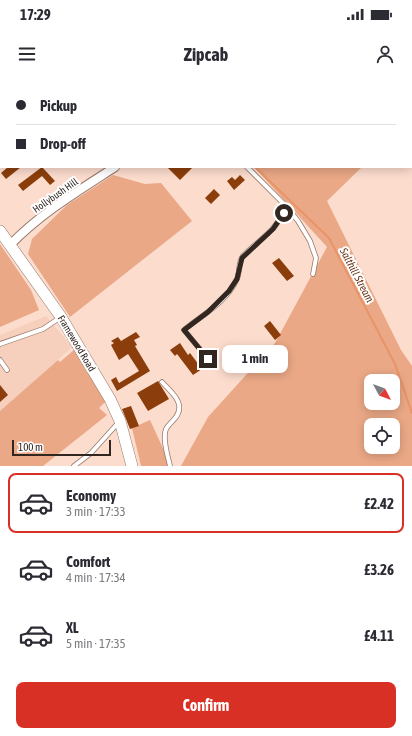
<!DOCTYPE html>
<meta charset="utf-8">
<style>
:root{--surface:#fff;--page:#f7f7f7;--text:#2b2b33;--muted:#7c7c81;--line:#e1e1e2;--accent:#d93025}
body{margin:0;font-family:"Asap Condensed",sans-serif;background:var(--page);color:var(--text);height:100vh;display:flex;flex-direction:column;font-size:15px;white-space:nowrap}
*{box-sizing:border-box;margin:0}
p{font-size:13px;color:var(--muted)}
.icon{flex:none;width:22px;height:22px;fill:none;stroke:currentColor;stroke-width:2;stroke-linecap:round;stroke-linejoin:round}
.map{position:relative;height:386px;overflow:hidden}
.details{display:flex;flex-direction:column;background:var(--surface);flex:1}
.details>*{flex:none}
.top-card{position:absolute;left:0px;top:0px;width:412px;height:88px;box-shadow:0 2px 10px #0003;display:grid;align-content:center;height:88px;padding:0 16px;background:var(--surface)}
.needle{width:26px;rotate:131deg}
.buttons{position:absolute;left:364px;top:294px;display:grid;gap:8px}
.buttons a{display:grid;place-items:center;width:36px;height:36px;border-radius:8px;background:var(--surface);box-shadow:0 2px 10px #0003;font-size:20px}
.scale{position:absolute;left:12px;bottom:10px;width:99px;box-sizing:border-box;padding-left:4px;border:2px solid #312620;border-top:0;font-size:11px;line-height:14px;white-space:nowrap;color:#312620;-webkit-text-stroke:3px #fff;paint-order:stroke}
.end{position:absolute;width:18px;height:18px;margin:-9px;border:5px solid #312620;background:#fff;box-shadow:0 0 0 2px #fff}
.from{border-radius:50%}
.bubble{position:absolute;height:28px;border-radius:8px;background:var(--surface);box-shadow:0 2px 10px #0003;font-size:13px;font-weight:700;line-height:28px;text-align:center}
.top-card b{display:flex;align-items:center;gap:14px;height:38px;font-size:15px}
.top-card b+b{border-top:1px solid var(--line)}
.top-card i{width:10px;height:10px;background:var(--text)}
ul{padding:7px 0 0;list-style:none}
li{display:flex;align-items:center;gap:12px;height:60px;margin:0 8px 6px;padding:0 8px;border:2px solid transparent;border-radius:8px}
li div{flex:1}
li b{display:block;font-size:15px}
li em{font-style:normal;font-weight:700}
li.on{border-color:var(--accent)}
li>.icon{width:36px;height:36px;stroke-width:1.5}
.primary-button{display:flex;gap:8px;margin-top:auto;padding:8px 16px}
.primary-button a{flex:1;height:46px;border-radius:8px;background:var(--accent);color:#fff;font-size:16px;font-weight:700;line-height:46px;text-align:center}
.status{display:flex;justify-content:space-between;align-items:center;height:28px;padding:0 20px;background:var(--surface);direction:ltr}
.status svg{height:11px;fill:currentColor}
header{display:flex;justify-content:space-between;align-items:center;height:52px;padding:0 16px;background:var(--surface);font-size:18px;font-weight:700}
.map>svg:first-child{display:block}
.built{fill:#f7d0bd}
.green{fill:#eaa886;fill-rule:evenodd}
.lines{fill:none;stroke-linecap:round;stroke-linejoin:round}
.stream{stroke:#e99468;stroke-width:2}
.building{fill:#8b3e0b}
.lane-casing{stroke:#95786a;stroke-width:5.5}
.street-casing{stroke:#95786a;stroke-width:10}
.secondary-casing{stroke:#95786a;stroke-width:12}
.lane{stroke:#fff;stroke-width:4}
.street{stroke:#fff;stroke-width:8}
.secondary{stroke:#fff;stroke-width:11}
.route{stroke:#312620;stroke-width:5}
.labels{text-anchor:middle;stroke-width:4;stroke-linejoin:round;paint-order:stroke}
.street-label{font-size:10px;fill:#312620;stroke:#fff}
.water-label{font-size:11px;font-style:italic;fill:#6c3515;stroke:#fff}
</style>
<div class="status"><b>17:29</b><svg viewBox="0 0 49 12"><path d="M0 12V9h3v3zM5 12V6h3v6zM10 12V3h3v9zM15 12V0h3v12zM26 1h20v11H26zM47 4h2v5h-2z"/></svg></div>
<header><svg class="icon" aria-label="menu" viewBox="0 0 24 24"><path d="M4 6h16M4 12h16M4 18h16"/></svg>Zipcab<svg class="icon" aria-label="person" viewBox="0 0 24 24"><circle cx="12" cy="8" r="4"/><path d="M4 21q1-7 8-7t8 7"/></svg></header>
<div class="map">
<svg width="412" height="386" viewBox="0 0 412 386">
<rect width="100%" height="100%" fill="#fcdccd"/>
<path class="built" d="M 46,236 L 72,267 L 0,331 L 0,255 Z"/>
<path class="green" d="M 0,0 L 177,0 L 179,1 L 1,1 L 1,38 Z
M 294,0 L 402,0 L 293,1 Z
M 254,87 L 362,87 L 327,121 L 401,270 L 412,286 L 412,386 L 181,386 L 208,337 L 275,263 L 327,167 ZM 371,301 L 393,301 L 393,323 L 371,323 ZM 371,345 L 393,345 L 393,367 L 371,367 Z
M 113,95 L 145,104 L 161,103 L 192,141 L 70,237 L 28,174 L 32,159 L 67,125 Z
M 0,164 L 31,210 L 39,230 L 0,247 Z
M 75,269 L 106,321 L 99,328 L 107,335 L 43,386 L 0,386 L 0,331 L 58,280 L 60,282 Z
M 150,340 L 171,386 L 141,386 L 132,348 Z"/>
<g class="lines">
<path class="stream" d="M 159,0 L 160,1
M 255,87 L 329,158 L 395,284 L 412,333"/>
</g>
<path class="building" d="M 8,87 L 21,87 L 6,99 L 1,93 Z
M 42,87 L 55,101 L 50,105 L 42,96 L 23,111 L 18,105 Z
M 167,87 L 193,87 L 180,100 Z
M 240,95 L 245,100 L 234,110 L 227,101 L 232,97 L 235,100 Z
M 214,109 L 220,115 L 211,124 L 205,118 Z
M 279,178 L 294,196 L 287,201 L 272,183 Z
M 270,241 L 281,255 L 275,260 L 264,246 Z
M 136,252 L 140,257 L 134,260 L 137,265 L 135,266 L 150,291 L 117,311 L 111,300 L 116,297 L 119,303 L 139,291 L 128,274 L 119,280 L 111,265 L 114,263 L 111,261 L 118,257 L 121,261 Z
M 180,263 L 188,275 L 190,273 L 202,289 L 193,295 L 177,274 L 175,276 L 170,270 Z
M 158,301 L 169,319 L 148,331 L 137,313 Z
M 0,305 L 8,315 L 0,322 Z
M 131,326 L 139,346 L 130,349 L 122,329 Z"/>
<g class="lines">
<defs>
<path id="lane" d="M 248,0 L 250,1
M 247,87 L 285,125 L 298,141 L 310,161 L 316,178 L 313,194
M 0,264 L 43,249 L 61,237
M 208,279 L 184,250 C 202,235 227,222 237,199 C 240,192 238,182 243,176 C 258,160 281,148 285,125
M 0,280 L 7,290
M 162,302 C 171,312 186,323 176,337 C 173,341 168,345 166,349 C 162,359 168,376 170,386
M 74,386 L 91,373 L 118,343"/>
<path id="street" d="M 207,1 L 208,0
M 10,165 C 41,133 78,111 115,87"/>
<path id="secondary" d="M 0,151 L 61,237 L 110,319 L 120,341 L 132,386"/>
</defs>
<use href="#lane" class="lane-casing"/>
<use href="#street" class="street-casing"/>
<use href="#secondary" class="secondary-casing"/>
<use href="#lane" class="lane"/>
<use href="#street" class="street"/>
<use href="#secondary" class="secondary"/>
</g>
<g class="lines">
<path class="route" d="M 208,279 L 184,250 L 208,232 L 229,211 L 237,199 L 242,178 L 273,149 L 284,133"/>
</g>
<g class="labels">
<g class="street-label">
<text transform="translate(55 115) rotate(-35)" y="4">Hollybush Hill</text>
<text transform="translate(77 263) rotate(59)" y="4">Framewood Road</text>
</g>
<g class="water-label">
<text transform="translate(357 195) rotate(62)" y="4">Salthill Stream</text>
</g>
</g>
</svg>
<div class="buttons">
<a><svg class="needle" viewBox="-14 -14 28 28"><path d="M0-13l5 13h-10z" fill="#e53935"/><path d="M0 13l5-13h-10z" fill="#7c7c81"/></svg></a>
<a><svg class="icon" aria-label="locate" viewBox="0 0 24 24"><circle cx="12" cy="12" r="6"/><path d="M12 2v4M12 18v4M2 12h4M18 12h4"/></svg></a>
</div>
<div class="scale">100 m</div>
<i class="end from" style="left:284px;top:133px"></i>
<i class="end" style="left:208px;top:279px"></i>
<div class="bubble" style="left:222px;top:265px;width:66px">1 min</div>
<div class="top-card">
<b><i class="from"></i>Pickup</b>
<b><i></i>Drop-off</b>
</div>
</div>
<section class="details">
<ul>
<li class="on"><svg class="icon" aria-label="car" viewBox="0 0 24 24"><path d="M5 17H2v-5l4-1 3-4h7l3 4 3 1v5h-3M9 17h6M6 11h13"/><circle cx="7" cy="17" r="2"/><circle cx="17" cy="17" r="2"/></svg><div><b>Economy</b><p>3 min · 17:33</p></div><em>£2.42</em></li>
<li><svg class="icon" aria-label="car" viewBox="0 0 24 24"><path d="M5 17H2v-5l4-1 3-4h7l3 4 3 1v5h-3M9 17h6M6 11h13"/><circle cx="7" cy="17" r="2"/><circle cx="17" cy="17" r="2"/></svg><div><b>Comfort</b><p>4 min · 17:34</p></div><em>£3.26</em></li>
<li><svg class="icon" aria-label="car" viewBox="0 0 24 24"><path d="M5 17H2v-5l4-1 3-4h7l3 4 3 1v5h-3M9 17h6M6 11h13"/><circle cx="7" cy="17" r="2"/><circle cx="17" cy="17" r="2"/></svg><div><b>XL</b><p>5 min · 17:35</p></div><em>£4.11</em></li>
</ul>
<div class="primary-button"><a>Confirm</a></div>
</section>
